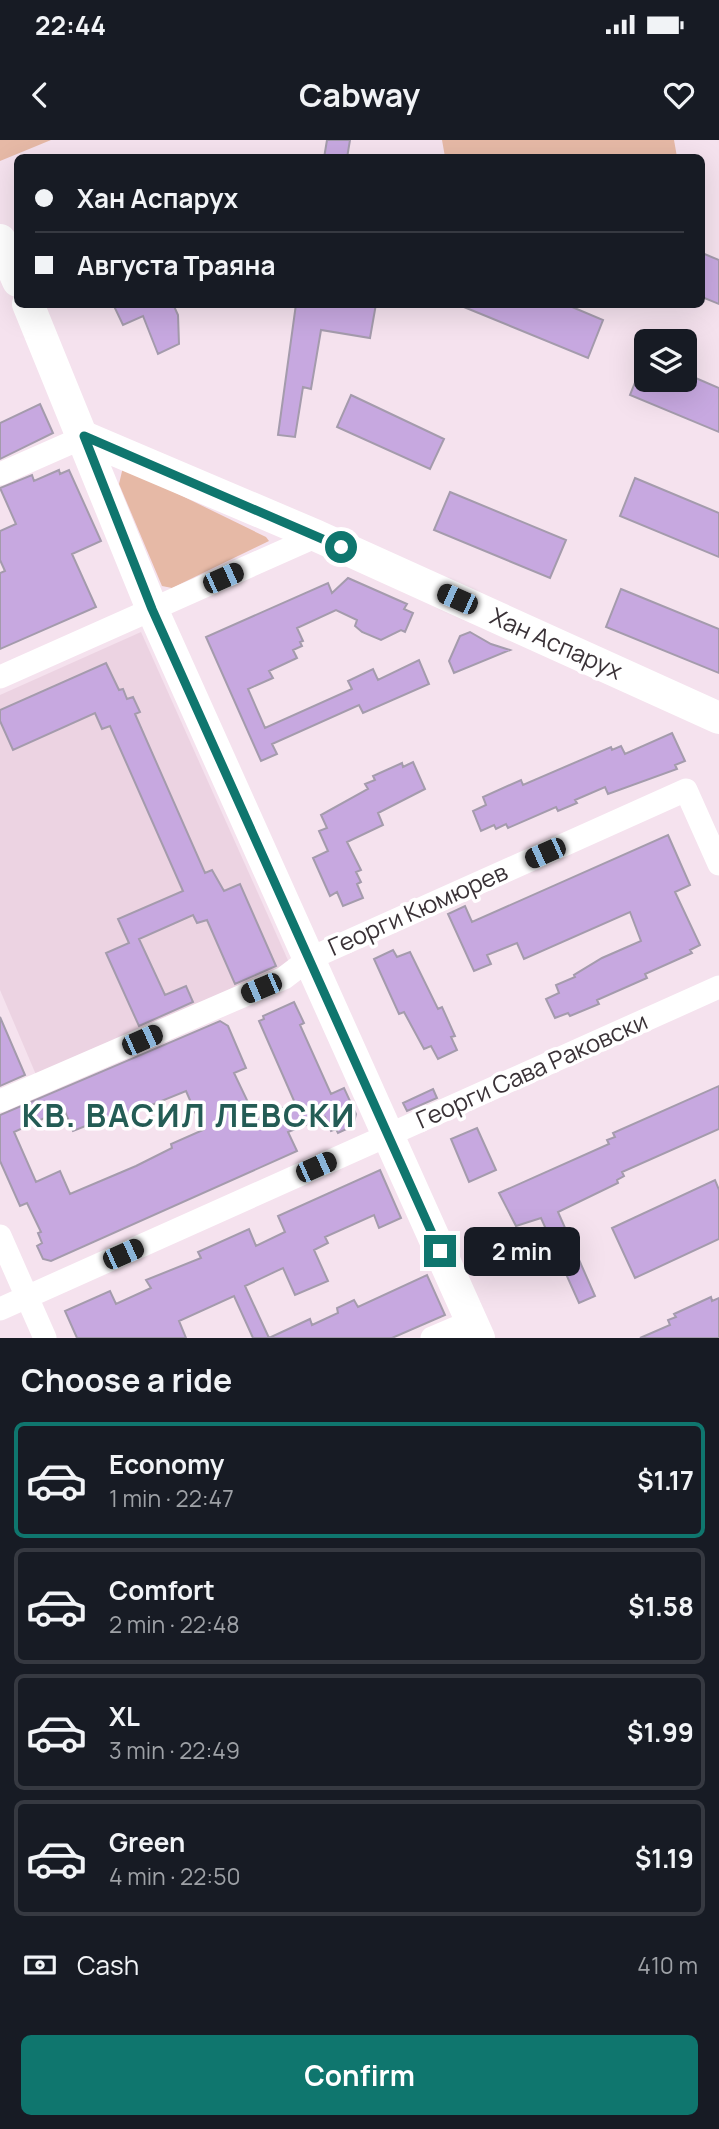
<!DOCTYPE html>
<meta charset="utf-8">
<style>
:root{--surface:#171b24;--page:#242831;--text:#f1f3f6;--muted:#9ea1a6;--line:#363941;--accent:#0f766e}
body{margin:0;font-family:Manrope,sans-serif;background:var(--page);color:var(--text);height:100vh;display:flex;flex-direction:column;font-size:26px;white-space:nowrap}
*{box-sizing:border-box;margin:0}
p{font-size:23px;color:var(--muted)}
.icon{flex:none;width:38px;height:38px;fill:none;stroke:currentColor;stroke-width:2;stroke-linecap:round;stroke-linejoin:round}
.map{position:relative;height:1198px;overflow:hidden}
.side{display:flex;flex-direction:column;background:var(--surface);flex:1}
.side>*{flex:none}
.guide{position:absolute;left:14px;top:14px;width:691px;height:154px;border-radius:10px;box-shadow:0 7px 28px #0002;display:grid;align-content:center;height:154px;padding:0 21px;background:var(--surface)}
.controls{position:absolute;left:634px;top:189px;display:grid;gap:14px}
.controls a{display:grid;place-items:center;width:63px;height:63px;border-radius:10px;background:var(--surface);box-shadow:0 7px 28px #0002;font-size:35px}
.end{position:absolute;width:32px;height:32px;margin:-16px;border:9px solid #0f766e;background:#fff;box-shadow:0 0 0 4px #fff}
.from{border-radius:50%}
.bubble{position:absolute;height:49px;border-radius:10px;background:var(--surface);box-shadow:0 7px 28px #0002;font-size:23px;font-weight:700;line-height:49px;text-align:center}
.car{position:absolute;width:21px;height:42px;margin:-21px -10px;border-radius:9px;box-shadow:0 0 5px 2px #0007;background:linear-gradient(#222 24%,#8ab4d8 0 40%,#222 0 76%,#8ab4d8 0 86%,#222 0)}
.guide b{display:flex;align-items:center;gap:24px;height:66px;font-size:26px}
.guide b+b{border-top:2px solid var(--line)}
.guide i{width:18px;height:18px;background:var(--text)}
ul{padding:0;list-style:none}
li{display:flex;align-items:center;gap:21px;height:116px;margin:0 14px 10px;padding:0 7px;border:4px solid var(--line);border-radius:10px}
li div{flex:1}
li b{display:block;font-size:26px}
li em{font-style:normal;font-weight:700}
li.current{border-color:var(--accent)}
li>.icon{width:63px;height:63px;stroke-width:1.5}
h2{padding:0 21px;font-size:32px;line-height:84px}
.pay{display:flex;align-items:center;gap:18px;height:77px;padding:0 21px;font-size:26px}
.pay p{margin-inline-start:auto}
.cta{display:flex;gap:14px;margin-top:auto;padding:14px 21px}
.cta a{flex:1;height:80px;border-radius:10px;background:var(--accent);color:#fff;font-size:28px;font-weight:700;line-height:80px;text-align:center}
.status{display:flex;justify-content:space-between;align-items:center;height:49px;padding:0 35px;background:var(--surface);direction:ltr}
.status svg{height:19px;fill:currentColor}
header{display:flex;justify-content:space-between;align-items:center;height:91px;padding:0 21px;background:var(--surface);font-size:32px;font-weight:700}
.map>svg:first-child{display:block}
.built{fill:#ecd3e2}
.green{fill:#e6b9a6}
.building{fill:#c7a8e0;stroke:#a49bac;stroke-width:2;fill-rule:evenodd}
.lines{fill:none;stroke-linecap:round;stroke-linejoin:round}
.street{stroke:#fff;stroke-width:23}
.secondary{stroke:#fff;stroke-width:32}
.route{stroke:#0f766e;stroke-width:9}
.labels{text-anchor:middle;stroke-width:7;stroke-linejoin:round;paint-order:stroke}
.street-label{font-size:24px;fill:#3a3237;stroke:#fff}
.district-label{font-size:32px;font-weight:bold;letter-spacing:2px;fill:#245c55;stroke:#fff}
</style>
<div class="status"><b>22:44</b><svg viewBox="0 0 49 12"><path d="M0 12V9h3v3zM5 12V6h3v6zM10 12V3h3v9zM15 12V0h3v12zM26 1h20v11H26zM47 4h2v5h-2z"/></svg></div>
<header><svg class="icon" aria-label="back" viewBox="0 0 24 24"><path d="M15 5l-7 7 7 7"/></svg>Cabway<svg class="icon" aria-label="heart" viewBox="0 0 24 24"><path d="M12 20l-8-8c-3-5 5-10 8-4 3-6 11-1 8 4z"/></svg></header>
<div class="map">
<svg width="719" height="1198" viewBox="0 0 719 1198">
<rect width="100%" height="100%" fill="#f5e2ee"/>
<path class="built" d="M 141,492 L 291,827 L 37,937 L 0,850 L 0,555 Z"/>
<path class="green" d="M 0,0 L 51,0 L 0,21 Z
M 442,0 L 674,0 L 677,17 L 445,17 Z
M 123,327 L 266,397 L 269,401 L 172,448 L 162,446 L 119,344 Z"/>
<path class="building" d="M 327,0 L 350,0 L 347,18 L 324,18 Z
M 702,113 L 719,120 L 719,164 L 702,157 Z
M 113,164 L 173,164 L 178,175 L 179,204 L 158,214 L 143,176 L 123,185 Z
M 296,164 L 376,164 L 370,198 L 321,190 L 311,249 L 303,247 L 295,297 L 278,295 Z
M 565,164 L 603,180 L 588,218 L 459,165 Z
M 684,233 L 719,248 L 719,292 L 630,255 L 636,240 L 684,240 Z
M 351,255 L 444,299 L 430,329 L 337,287 Z
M 40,264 L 53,293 L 0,319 L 0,283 Z
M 59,330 L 60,334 L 69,330 L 101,401 L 72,414 L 96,467 L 0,509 L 0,433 L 5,431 L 0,420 L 0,391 L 16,384 L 0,348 L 32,335 L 34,341 Z
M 635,338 L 719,373 L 719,417 L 620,376 Z
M 450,352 L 566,400 L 550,438 L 434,390 Z
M 348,438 L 407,464 L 404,469 L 413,473 L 405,492 L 401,490 L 381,500 L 362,492 L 355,486 L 357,480 L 336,470 L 297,488 L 303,501 L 300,502 L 302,506 L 293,510 L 297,518 L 269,531 L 273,538 L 248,549 L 265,588 L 352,549 L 348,541 L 373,529 L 378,540 L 419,520 L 429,544 L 363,573 L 359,565 L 272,604 L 277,614 L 261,621 L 206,497 L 328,443 L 332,453 Z
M 621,449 L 719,489 L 719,533 L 606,487 Z
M 470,492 L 491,504 L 510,510 L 454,533 L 449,521 L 460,496 Z
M 106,523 L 119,550 L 123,549 L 127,559 L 133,557 L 140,572 L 135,574 L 205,733 L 212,730 L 224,751 L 240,744 L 276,826 L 235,844 L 207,780 L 197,783 L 193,775 L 139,799 L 165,855 L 186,846 L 193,862 L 139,886 L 106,813 L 129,803 L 118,779 L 183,751 L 110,586 L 102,589 L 95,573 L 13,610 L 0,581 L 0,570 Z
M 672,593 L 685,621 L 675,625 L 677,629 L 608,654 L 605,647 L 575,660 L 577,663 L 558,671 L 556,667 L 508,688 L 506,684 L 496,689 L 494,685 L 481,691 L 473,671 L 486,665 L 483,657 L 521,640 L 523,645 L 611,607 L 612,610 L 621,606 L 625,614 Z
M 413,622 L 425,649 L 378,673 L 383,685 L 347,702 L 361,730 L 356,732 L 361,742 L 357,744 L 363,758 L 343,766 L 337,752 L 330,756 L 313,718 L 328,711 L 319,691 L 327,688 L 321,675 L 368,649 L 365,644 L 375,640 L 373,636 L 402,623 L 403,627 Z
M 668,695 L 690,745 L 675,752 L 700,805 L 690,810 L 692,813 L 645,834 L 647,838 L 597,860 L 599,864 L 570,876 L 568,873 L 555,878 L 546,859 L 559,853 L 556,845 L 575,837 L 574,835 L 602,818 L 641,801 L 630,772 L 524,819 L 517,803 L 487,815 L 491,824 L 474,831 L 448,774 L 465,766 L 472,782 Z
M 393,810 L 397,817 L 410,812 L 438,869 L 442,867 L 455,896 L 451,897 L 457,910 L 438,919 L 431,906 L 424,909 L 404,872 L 399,874 L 374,819 Z
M 294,862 L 304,883 L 300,885 L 331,954 L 344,948 L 356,974 L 353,986 L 338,993 L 336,989 L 331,991 L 325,977 L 288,992 L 297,1011 L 51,1121 L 43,1119 L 37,1106 L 42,1103 L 38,1093 L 41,1092 L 27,1063 L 20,1066 L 0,1021 L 0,975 L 220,881 L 228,886 L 246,928 L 234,933 L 256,979 L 295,963 L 259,881 L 264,879 L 263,876 ZM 186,951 L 203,990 L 171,1004 L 172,1008 L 136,1026 L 70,1054 L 60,1031 L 36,1042 L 14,992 L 64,969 L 73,991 L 98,981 L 107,983 Z
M 0,877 L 25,935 L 0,946 Z
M 719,946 L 719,989 L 622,1032 L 624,1036 L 617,1040 L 618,1043 L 558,1072 L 595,1156 L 579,1163 L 541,1078 L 516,1086 L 499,1053 L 609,1004 L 607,1000 L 615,997 L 613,993 Z
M 433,949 L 437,958 L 407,971 L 403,963 Z
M 477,988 L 496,1030 L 469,1042 L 451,999 Z
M 380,1030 L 401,1078 L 379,1088 L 374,1075 L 325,1097 L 328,1103 L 314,1110 L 328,1141 L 295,1155 L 283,1128 L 245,1146 L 269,1198 L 310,1179 L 312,1185 L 338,1173 L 337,1168 L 354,1160 L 358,1167 L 427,1135 L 445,1175 L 392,1198 L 253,1198 L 234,1156 L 179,1181 L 186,1198 L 77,1198 L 65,1171 L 110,1151 L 116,1164 L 151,1148 L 146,1140 L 201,1118 L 198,1112 L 249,1089 L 256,1106 L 285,1092 L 278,1076 Z
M 715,1040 L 719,1050 L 719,1099 L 635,1138 L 612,1088 Z
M 711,1157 L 712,1161 L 719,1158 L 719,1198 L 640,1198 L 670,1185 L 668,1180 L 676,1177 L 674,1174 Z"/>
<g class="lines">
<path class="street" d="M 0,334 L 84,297
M 0,537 L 317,396
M 0,961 L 284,838 L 309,819 L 686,650 L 719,724
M 0,1096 L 45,1198
M 0,1169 L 719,847
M 432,1198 L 472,1181"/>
<path class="secondary" d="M 0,100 L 18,141
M 28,164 L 152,469 L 479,1198
M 84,297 L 317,396 L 719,578"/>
</g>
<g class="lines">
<path class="route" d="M 341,407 L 84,296 L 152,469 L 440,1111"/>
</g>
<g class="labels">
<g class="street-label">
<text transform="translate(556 504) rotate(24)" y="8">Хан Аспарух</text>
<text transform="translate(418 770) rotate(-24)" y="8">Георги Кюмюрев</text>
<text transform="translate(532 931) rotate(-24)" y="8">Георги Сава Раковски</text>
</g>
<g class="district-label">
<text x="189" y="987">КВ. ВАСИЛ ЛЕВСКИ</text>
</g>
</g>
</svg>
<div class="controls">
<a><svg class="icon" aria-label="layers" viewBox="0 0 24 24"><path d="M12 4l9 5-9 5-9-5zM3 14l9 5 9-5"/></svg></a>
</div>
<i class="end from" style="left:341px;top:407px"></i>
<i class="end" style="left:440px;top:1111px"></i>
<div class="bubble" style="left:464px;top:1087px;width:116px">2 min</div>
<i class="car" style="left:223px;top:438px;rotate:66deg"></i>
<i class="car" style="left:457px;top:459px;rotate:294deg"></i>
<i class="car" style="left:545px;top:713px;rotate:246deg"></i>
<i class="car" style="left:261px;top:848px;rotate:247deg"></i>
<i class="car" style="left:142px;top:900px;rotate:66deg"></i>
<i class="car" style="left:316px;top:1027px;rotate:66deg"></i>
<i class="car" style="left:123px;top:1114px;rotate:66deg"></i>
<div class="guide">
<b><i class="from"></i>Хан Аспарух</b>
<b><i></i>Августа Траяна</b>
</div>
</div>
<section class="side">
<h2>Choose a ride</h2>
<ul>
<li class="current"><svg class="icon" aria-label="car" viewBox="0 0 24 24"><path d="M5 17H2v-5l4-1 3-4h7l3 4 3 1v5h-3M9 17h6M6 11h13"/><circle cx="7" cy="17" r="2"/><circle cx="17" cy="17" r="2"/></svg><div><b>Economy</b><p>1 min · 22:47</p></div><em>$1.17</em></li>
<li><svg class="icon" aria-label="car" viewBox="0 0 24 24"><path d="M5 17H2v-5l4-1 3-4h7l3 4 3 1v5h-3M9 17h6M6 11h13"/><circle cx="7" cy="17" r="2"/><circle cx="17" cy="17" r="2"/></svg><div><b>Comfort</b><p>2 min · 22:48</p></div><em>$1.58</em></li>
<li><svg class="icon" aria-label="car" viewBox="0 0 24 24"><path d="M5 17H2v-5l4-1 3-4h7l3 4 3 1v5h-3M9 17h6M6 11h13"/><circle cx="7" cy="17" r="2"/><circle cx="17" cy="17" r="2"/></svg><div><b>XL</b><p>3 min · 22:49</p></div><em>$1.99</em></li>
<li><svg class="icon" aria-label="car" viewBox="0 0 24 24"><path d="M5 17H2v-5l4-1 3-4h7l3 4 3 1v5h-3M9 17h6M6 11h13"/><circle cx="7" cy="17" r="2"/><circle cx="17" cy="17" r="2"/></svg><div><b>Green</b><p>4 min · 22:50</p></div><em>$1.19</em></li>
</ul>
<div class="pay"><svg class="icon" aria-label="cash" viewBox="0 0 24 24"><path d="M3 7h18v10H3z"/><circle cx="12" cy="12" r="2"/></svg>Cash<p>410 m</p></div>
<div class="cta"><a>Confirm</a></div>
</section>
